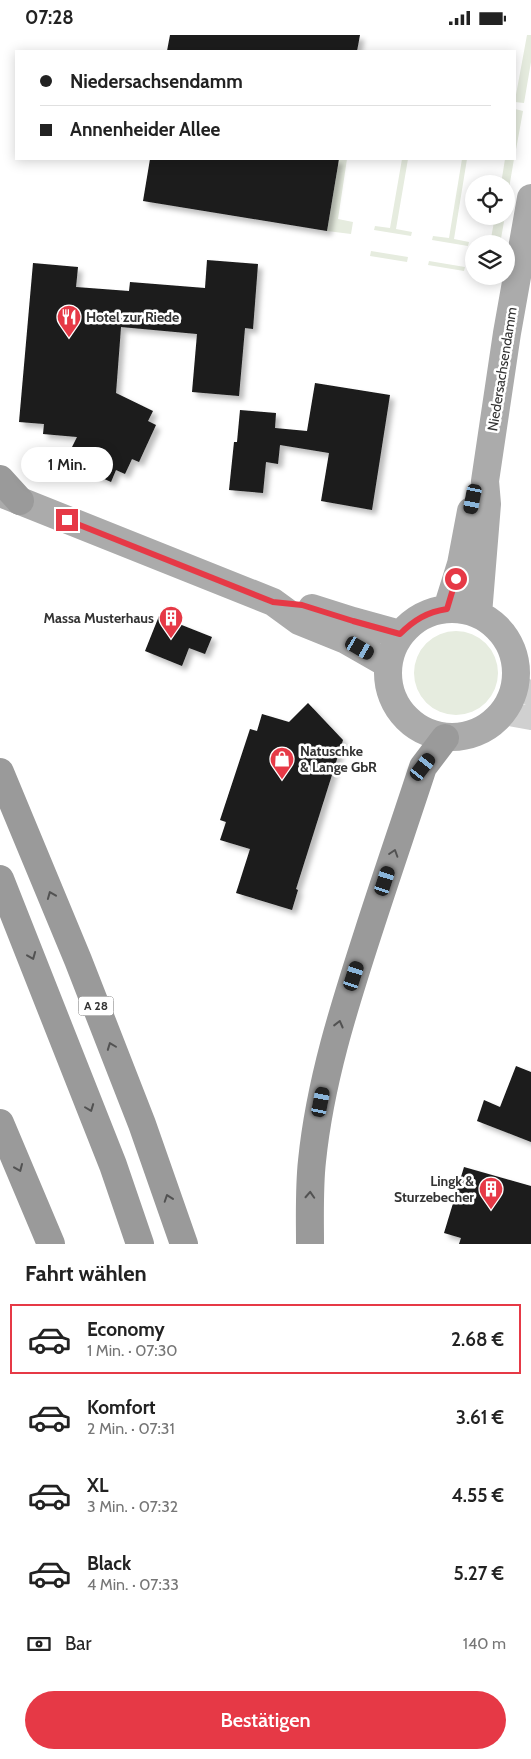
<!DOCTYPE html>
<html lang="de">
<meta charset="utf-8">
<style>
:root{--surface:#fff;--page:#f6f6f6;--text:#222;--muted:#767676;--line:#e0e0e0;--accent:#e63946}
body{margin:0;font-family:Cabin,sans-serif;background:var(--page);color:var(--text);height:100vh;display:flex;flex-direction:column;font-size:19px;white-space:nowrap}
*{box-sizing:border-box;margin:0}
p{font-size:16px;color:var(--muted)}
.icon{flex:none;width:28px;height:28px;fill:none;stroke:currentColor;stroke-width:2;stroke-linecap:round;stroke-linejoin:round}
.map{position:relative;height:1209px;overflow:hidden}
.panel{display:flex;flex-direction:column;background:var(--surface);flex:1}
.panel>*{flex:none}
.guide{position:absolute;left:15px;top:15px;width:501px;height:110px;border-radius:0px;box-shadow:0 2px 12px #0003;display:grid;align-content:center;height:110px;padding:0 25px;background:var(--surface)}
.controls{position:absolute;left:465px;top:140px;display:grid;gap:10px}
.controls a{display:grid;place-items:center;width:50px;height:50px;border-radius:50%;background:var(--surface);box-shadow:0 2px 12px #0003;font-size:25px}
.end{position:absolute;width:22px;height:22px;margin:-11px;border:6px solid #e63946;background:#fff;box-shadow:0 0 0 2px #fff}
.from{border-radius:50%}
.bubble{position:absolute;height:35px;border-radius:18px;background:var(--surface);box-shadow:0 2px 12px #0003;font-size:16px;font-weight:600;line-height:35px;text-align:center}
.car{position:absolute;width:15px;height:30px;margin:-15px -8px;border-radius:6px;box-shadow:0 0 4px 1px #0007;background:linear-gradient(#222 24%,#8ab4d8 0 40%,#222 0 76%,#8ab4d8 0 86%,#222 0)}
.guide b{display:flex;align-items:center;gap:18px;height:48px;font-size:19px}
.guide b+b{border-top:1px solid var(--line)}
.guide i{width:12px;height:12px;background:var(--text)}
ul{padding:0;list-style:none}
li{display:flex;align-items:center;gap:15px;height:70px;margin:0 10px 8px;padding:0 15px;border:2px solid transparent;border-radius:0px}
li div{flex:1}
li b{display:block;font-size:19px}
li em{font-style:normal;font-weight:600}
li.on{border-color:var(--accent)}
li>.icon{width:45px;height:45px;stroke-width:1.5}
h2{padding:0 25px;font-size:22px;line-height:60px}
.pay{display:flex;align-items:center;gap:12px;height:55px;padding:0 25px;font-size:19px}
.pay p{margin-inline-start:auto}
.button{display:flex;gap:10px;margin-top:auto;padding:10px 25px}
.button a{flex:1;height:58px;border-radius:30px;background:var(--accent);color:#fff;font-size:20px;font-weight:600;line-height:58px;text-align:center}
.status{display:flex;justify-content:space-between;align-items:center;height:35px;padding:0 25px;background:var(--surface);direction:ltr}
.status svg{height:14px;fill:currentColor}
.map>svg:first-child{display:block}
.green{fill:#e6ecdf}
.building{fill:#1a1a1a;filter:url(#shadow)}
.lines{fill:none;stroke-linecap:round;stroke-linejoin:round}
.minor{stroke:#d0d0d0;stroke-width:24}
.major{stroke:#ababab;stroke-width:28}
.highway{stroke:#9a9a9a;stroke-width:28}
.oneway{stroke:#525252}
.route{stroke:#e63946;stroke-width:6}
.labels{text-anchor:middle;stroke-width:5;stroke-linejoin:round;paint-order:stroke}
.shield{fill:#fff;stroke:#707070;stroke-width:1}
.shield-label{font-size:12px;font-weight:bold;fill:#333}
.poi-label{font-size:14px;font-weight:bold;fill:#333;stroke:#fff;text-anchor:start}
.street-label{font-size:14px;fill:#333;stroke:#fff}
</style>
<div class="status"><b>07:28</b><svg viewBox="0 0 49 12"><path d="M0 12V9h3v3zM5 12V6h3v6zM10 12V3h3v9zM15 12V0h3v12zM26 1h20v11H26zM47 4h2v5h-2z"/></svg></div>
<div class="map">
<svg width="531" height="1209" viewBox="0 0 531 1209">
<defs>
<filter id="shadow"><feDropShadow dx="4.5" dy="4.5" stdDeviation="2.5" flood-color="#0004"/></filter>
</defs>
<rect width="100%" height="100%" fill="#fff"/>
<path class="green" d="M 527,0 L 531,0 L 531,27 L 524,68 L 515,67 L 515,65 Z
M 515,74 L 523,76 L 515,120 Z
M 339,124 L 347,124 L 338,184 L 353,187 L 351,199 L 327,196 Z
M 402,124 L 408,124 L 396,194 L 412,197 L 411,201 L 374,195 L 375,191 L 390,193 Z
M 462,124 L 467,124 L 454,204 L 469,207 L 468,211 L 432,205 L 433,201 L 449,203 Z
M 505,124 L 514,124 L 506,171 L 506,149 L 501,149 Z
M 495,181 L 505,181 L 500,209 L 490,209 Z
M 371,216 L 408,222 L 407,227 L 370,221 Z
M 429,226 L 465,232 L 464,236 L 428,230 Z
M414 638a42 42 0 1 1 84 0a42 42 0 1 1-84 0Z"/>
<path class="building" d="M 170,0 L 360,0 L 357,16 L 167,16 Z
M 150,124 L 339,124 L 327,196 L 143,166 Z
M 207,225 L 258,229 L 253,294 L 245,293 L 239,361 L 192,357 L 197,299 L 121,292 L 116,358 L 153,376 L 148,386 L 156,390 L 139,427 L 132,424 L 125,439 L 116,435 L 111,447 L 65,426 L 77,402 L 43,399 L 44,389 L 19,387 L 33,228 L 78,232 L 76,252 L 129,256 L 130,247 L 205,253 Z
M 315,348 L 390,360 L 372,475 L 321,466 L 329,418 L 280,410 L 278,429 L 266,427 L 263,458 L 229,455 L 234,407 L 237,407 L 240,375 L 276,378 L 275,393 L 307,396 Z
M 159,581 L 212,602 L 205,619 L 189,613 L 182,631 L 145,616 Z
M 308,668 L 343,705 L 296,854 L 298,855 L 292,875 L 236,858 L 250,814 L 220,805 L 226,787 L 220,785 L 250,694 L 257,696 L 262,679 L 289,687 Z
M 516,1031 L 531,1037 L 531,1107 L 477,1086 L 484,1065 L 500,1072 Z
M 464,1132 L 531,1151 L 531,1209 L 459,1209 L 461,1203 L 444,1198 Z"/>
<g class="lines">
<path class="minor" d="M 515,649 L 531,659
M 503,678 L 531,683"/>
<path class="major" d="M 0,458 L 273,567 L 299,586 L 346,605 L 388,629
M 312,573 L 353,586 L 400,599
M388 638a64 64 0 1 1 128 0a64 64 0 1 1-128 0Z
M 447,574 L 461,529 L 471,476
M 478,579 L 487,469 L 485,446 L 507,298 L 531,163"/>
<path class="highway" d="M 0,444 L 20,466
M 0,737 L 78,925 L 142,1089 L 184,1209
M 0,844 L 113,1130 L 140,1209
M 0,1088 L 51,1209
M 310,1209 C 310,1181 309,1153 312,1126 C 320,1047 344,972 368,898 C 386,842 405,787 423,732 L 445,703"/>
</g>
<defs><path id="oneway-chevron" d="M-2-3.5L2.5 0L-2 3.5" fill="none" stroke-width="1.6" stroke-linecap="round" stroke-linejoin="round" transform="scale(1.25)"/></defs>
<g class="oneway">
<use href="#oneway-chevron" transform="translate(394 818) rotate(-72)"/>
<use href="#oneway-chevron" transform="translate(51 860) rotate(-112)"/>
<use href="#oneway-chevron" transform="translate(32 921) rotate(68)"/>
<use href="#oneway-chevron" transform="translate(339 989) rotate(-76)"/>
<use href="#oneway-chevron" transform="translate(111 1011) rotate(-111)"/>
<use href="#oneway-chevron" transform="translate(90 1073) rotate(69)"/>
<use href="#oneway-chevron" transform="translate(19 1133) rotate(67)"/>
<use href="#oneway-chevron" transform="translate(310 1160) rotate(-87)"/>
<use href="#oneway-chevron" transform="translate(168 1163) rotate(-109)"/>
</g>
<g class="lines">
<path class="route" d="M 67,485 L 273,567 L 302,570 L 353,586 L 400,599 C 414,585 427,577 447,574 L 456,544"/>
</g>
<defs>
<symbol id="restaurant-pin" viewBox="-11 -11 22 30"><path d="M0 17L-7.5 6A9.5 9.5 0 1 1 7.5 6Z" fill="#e63946" stroke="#fff"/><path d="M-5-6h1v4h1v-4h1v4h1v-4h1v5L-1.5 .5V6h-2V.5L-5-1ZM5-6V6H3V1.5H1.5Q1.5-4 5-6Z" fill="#fff"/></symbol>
<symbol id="building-pin" viewBox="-11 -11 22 30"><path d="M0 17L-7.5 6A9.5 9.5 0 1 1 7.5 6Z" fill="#e63946" stroke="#fff"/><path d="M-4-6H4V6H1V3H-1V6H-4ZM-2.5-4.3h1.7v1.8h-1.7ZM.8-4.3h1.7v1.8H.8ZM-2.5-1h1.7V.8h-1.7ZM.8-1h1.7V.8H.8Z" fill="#fff"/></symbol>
<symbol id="shop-pin" viewBox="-11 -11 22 30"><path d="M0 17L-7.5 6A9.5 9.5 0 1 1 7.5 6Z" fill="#e63946" stroke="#fff"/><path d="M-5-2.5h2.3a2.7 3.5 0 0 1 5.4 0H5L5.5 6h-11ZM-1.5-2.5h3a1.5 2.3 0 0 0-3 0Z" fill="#fff"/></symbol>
</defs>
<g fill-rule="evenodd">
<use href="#restaurant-pin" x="55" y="268" width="28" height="38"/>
<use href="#building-pin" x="157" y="569" width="28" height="38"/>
<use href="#shop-pin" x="268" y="710" width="28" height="38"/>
<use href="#building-pin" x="477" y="1140" width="28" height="38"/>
</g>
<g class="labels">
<rect class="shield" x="78.5" y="961.5" width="35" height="19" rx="4"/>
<g class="shield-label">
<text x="96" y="975">A 28</text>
</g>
<g class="poi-label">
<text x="86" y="287">Hotel zur Riede</text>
<text x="154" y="588" text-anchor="end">Massa Musterhaus</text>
<text x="300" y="721">Natuschke<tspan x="300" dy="16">&amp; Lange GbR</tspan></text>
<text x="474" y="1151" text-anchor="end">Lingk &amp;<tspan x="474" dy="16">Sturzebecher</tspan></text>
</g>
<g class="street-label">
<text transform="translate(502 334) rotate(-81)" y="5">Niedersachsendamm</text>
</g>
</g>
</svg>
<div class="controls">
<a><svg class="icon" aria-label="locate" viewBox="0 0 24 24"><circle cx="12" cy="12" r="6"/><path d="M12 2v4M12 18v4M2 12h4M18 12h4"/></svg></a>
<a><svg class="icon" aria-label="layers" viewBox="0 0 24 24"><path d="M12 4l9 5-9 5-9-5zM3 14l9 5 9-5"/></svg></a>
</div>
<i class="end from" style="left:456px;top:544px"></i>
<i class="end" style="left:67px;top:485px"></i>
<div class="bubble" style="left:21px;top:412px;width:92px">1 Min.</div>
<i class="car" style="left:473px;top:464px;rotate:191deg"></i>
<i class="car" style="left:360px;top:613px;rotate:120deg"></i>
<i class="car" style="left:423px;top:732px;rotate:38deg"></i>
<i class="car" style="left:385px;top:846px;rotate:18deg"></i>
<i class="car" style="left:354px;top:941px;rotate:18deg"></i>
<i class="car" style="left:321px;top:1067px;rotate:11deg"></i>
<div class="guide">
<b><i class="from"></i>Niedersachsendamm</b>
<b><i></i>Annenheider Allee</b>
</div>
</div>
<section class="panel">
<h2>Fahrt wählen</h2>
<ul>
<li class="on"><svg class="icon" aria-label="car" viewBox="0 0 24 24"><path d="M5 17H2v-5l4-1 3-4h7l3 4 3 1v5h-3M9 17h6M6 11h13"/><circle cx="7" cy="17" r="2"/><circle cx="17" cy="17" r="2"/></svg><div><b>Economy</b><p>1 Min. · 07:30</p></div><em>2.68 €</em></li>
<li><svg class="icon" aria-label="car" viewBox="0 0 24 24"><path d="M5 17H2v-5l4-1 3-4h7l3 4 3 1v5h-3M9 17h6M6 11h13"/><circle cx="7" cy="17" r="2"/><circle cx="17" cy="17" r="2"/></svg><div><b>Komfort</b><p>2 Min. · 07:31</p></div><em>3.61 €</em></li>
<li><svg class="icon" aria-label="car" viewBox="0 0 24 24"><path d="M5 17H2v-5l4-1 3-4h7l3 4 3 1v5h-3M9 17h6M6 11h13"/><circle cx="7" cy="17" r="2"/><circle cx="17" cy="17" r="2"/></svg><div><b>XL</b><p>3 Min. · 07:32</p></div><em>4.55 €</em></li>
<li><svg class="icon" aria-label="car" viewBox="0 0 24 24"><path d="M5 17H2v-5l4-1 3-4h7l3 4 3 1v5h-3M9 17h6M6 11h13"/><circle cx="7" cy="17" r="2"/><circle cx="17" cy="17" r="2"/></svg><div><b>Black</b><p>4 Min. · 07:33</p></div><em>5.27 €</em></li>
</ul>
<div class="pay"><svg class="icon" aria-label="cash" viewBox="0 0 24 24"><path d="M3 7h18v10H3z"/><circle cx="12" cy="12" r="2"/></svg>Bar<p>140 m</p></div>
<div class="button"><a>Bestätigen</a></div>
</section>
